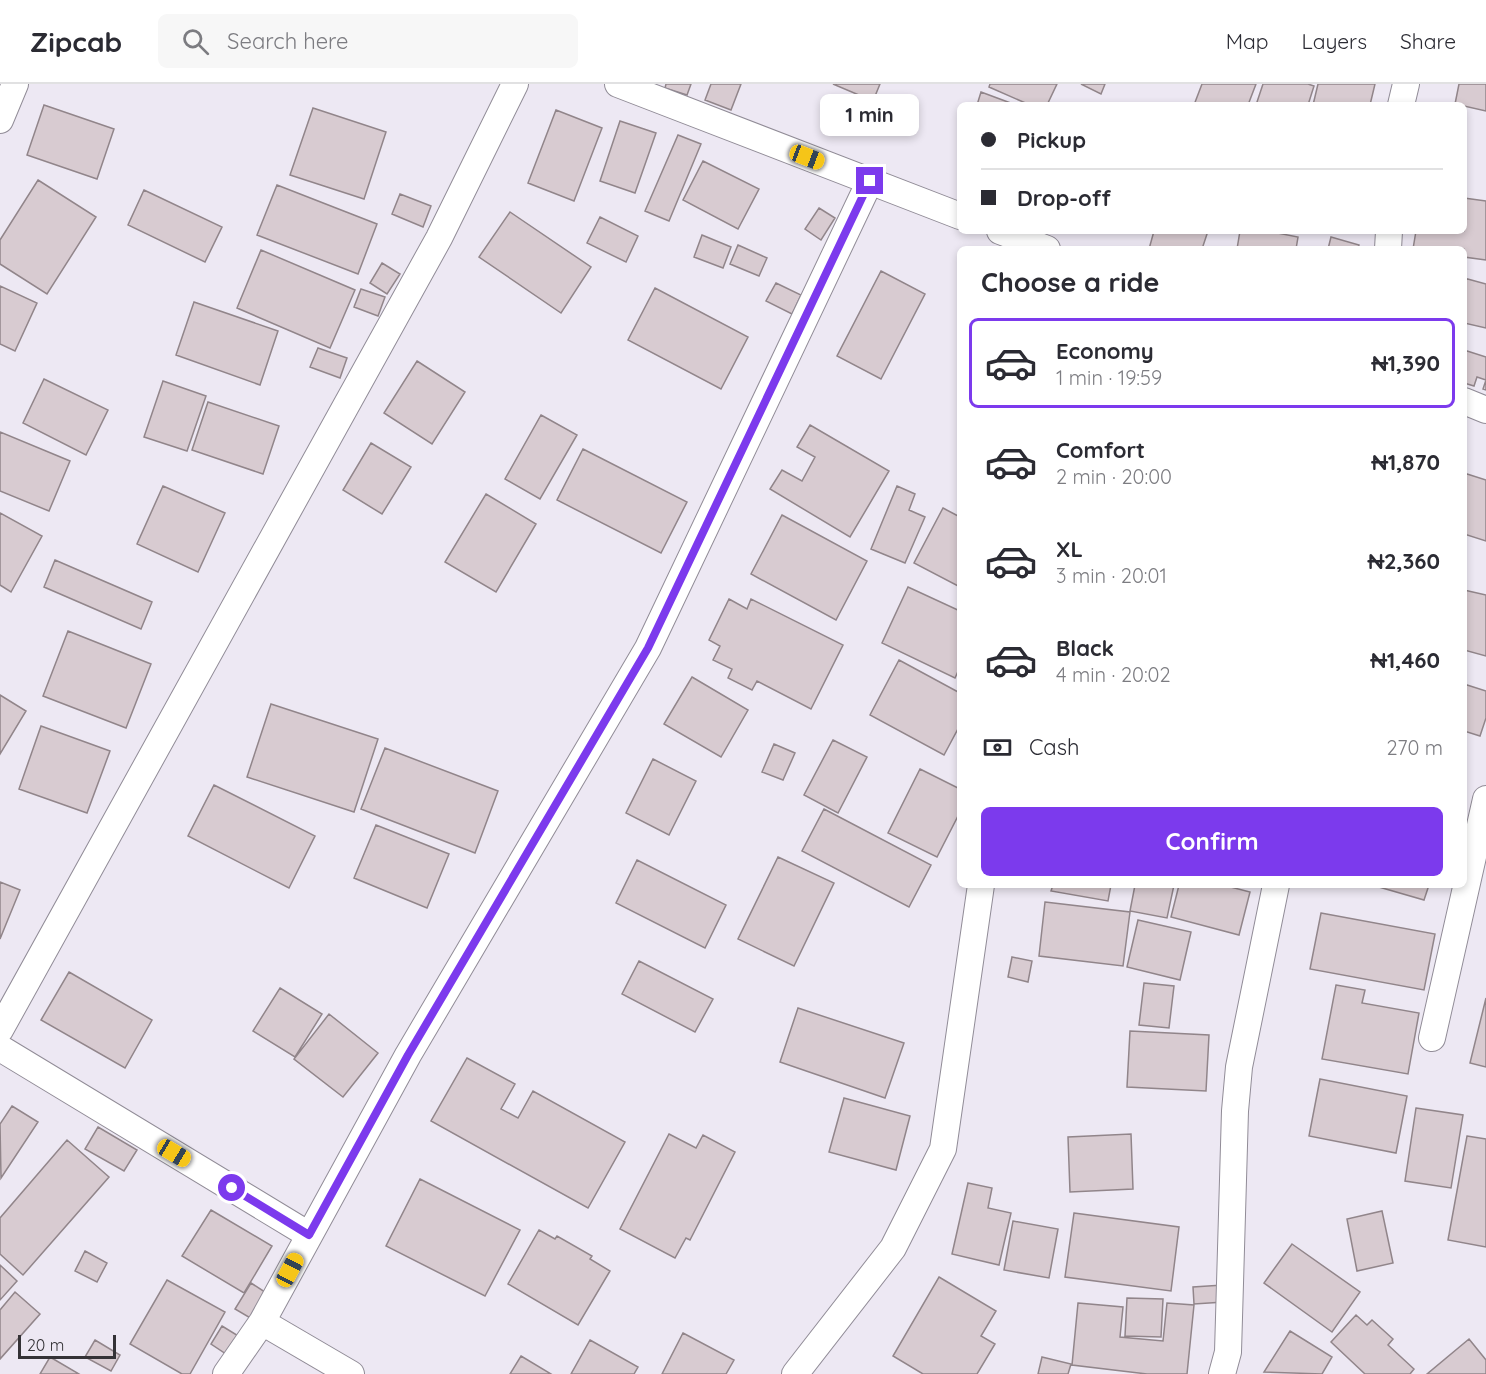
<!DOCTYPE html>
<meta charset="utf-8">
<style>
:root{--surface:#fff;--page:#f7f7f7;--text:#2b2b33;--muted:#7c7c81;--line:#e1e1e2;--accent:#7c3aed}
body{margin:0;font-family:Quicksand,sans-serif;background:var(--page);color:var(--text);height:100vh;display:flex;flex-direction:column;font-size:22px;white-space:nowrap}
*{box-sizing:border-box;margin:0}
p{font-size:20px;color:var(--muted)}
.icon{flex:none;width:33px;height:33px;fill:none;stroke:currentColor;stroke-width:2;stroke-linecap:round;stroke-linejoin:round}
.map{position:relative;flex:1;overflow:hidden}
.drawer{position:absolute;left:957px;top:162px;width:510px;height:642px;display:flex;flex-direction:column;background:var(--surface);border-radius:9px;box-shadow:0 3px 9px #0003}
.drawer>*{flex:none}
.hud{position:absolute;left:957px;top:18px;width:510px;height:132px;border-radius:9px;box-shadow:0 3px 9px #0003;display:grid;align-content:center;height:132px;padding:0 24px;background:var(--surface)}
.scale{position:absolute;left:18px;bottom:15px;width:98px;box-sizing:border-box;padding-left:6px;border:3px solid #343236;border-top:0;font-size:16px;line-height:21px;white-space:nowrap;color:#343236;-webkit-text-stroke:4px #ede8f3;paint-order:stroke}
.end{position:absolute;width:27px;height:27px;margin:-14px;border:8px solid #7c3aed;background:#fff;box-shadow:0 0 0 3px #fff}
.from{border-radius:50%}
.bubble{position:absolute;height:42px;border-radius:9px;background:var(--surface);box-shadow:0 3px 9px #0003;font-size:20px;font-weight:800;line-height:42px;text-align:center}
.car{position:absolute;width:18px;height:36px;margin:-18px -9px;border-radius:8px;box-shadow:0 0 4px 2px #0007;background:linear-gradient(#f5c518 24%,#345 0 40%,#f5c518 0 76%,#345 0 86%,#f5c518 0)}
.hud b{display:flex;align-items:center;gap:21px;height:57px;font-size:22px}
.hud b+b{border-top:2px solid var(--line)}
.hud i{width:15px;height:15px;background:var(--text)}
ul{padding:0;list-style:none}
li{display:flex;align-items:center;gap:18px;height:90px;margin:0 12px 9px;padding:0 12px;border:3px solid transparent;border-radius:9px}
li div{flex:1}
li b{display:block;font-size:22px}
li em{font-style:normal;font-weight:800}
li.selected{border-color:var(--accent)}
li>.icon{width:54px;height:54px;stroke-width:1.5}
h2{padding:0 24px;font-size:27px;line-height:72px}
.pay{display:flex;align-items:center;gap:15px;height:66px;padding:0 24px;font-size:22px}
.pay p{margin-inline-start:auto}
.primary-button{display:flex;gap:12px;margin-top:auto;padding:12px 24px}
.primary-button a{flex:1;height:69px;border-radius:9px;background:var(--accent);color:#fff;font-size:24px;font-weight:800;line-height:69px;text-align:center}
header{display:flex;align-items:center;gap:36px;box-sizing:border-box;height:84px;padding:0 30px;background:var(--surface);border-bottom:2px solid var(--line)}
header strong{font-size:28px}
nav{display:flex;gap:33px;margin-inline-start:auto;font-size:21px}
.search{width:420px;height:54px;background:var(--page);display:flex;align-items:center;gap:15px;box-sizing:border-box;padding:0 21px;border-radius:9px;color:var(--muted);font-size:22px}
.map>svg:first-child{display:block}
.building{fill:#d8cbd1;stroke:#91858a;stroke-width:1.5}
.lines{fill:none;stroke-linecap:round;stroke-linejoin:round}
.minor-casing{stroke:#918c97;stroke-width:28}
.minor{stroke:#fff;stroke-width:26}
.route{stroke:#7c3aed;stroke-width:8}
</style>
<header>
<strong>Zipcab</strong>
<div class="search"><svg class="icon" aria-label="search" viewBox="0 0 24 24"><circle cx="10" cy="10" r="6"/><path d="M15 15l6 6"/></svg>Search here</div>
<nav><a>Map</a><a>Layers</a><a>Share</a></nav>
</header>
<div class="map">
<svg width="1486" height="1290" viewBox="0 0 1486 1290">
<rect width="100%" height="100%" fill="#ede8f3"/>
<path class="building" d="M 666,0 L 691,0 L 687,11 L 665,4 Z
M 711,0 L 741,0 L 731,26 L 705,16 Z
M 833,0 L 880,0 L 873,17 Z
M 990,0 L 1057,0 L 1047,21 L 1030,21 L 989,3 Z
M 1081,0 L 1105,0 L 1101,10 Z
M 1202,0 L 1256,0 L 1248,21 L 1194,21 Z
M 1263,0 L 1308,0 L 1314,2 L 1308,21 L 1256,21 Z
M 1318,0 L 1375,0 L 1370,21 L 1313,21 Z
M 1459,0 L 1486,0 L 1486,27 L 1455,20 Z
M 981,8 L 1016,21 L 977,21 Z
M 44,21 L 114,45 L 97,95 L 27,71 Z
M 313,24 L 386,48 L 364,115 L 290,91 Z
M 556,26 L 602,44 L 574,117 L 528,99 Z
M 620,37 L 656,49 L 635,109 L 600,97 Z
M 678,51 L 701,60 L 669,137 L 645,127 Z
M 703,77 L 759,105 L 738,145 L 683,116 Z
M 38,96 L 96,133 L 47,210 L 0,180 L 0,156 Z
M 277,101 L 377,140 L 358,190 L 257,151 Z
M 144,106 L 222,143 L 205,178 L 128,141 Z
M 400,110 L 431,122 L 423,143 L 392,130 Z
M 1464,114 L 1486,117 L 1486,176 L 1464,173 L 1464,165 L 1413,165 L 1416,147 L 1464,147 Z
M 819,124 L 835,134 L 821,156 L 805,145 Z
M 510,128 L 591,183 L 561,229 L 479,173 Z
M 600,133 L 638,152 L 626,178 L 587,159 Z
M 1154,147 L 1208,147 L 1202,165 L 1149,165 Z
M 1240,147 L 1267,147 L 1298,153 L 1296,165 L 1237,165 Z
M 702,151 L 731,163 L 723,184 L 694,173 Z
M 1331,153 L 1359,161 L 1358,165 L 1328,165 Z
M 738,161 L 767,174 L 759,192 L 730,180 Z
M 261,166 L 355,206 L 330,264 L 237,224 Z
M 382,179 L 400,190 L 387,210 L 370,199 Z
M 881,187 L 925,210 L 881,295 L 837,272 Z
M 1464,194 L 1486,200 L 1486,244 L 1464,239 Z
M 776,199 L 801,211 L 792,230 L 766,217 Z
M 0,202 L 37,219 L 15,267 L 0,260 Z
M 655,204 L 748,253 L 721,305 L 628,256 Z
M 361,205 L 385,213 L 378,232 L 354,223 Z
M 194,218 L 278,247 L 260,301 L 176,271 Z
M 318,264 L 347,274 L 340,294 L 310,283 Z
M 1464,266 L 1486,273 L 1486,306 L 1483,305 L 1486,296 L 1477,293 L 1474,302 L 1464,299 Z
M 417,277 L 465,308 L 432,360 L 384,329 Z
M 44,295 L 108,326 L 86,371 L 23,339 Z
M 163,297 L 206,312 L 187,367 L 144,353 Z
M 208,318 L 279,342 L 263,390 L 192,366 Z
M 541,331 L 577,351 L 540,415 L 505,395 Z
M 810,341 L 889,387 L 850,453 L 770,405 L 782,386 L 802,397 L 815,373 L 797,363 Z
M 0,348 L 70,377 L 49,427 L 0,407 Z
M 371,359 L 411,383 L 382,430 L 343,406 Z
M 583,365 L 687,418 L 661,469 L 557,416 Z
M 1464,389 L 1486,396 L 1486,457 L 1464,450 Z
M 163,402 L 225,429 L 198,488 L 137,460 Z
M 897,402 L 915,410 L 909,426 L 925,433 L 905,479 L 871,465 Z
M 486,410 L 536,440 L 496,508 L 445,478 Z
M 943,424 L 960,433 L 960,503 L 914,479 Z
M 0,429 L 42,452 L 11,508 L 0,501 Z
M 782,431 L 867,477 L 836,536 L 751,490 Z
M 55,476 L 152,518 L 141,545 L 44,503 Z
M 908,503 L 960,527 L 960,583 L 955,594 L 882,559 Z
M 1464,506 L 1486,511 L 1486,572 L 1464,566 Z
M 729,515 L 747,525 L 751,515 L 843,561 L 811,625 L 757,597 L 752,606 L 728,594 L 732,585 L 713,576 L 720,562 L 709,556 Z
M 68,547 L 151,580 L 126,644 L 43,612 Z
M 899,576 L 960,609 L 960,641 L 944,671 L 870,631 Z
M 692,593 L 748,626 L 721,673 L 664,640 Z
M 1464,600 L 1486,607 L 1486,634 L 1480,652 L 1464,647 Z
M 0,611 L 26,627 L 0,670 Z
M 271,620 L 378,655 L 354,728 L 247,693 Z
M 41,642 L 110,667 L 87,729 L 19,705 Z
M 833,656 L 867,673 L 838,729 L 804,711 Z
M 774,660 L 795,669 L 783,696 L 762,688 Z
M 385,664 L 498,707 L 475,769 L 361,725 Z
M 653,675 L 696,697 L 669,751 L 626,729 Z
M 920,685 L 960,705 L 960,728 L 937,773 L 888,749 Z
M 214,701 L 315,752 L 289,804 L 188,752 Z
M 824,725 L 931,781 L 909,823 L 802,767 Z
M 376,741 L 449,770 L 427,824 L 354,794 Z
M 778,773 L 834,799 L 794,882 L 738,855 Z
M 637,776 L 726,821 L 705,864 L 616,819 Z
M 0,798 L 20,806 L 0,855 Z
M 1053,801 L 1111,801 L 1108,817 L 1051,807 Z
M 1135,801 L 1174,801 L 1167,834 L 1130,827 Z
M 1179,801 L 1223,801 L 1250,808 L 1239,851 L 1171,833 Z
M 1372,801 L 1429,801 L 1424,816 Z
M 1045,818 L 1130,828 L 1123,882 L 1039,872 Z
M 1321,829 L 1435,850 L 1424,906 L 1310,885 Z
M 1138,836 L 1191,848 L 1180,896 L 1127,883 Z
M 1012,873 L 1032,877 L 1028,898 L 1008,893 Z
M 639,877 L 713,915 L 695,948 L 622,910 Z
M 69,888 L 152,936 L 125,984 L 41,936 Z
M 1144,899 L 1174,902 L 1169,944 L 1139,941 Z
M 1336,901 L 1365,906 L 1362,919 L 1419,929 L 1408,990 L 1322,975 Z
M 280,904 L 322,930 L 295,973 L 253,947 Z
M 1486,914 L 1486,983 L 1470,979 Z
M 798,924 L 904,959 L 885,1014 L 780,978 Z
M 329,930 L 378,969 L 343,1013 L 294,975 Z
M 1130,947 L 1209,951 L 1206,1007 L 1127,1003 Z
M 467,974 L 515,1000 L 501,1025 L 518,1034 L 533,1007 L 625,1058 L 588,1124 L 431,1037 Z
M 1320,995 L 1407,1012 L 1396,1069 L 1309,1052 Z
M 844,1014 L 910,1032 L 896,1086 L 829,1068 Z
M 12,1022 L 38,1038 L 1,1094 L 0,1040 Z
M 1416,1024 L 1463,1031 L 1451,1104 L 1405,1097 Z
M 98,1043 L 137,1066 L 124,1087 L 85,1065 Z
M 669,1050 L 696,1064 L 703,1051 L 735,1068 L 690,1156 L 686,1154 L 675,1174 L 620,1145 Z
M 1131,1050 L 1133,1105 L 1070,1108 L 1068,1053 Z
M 1467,1052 L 1486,1055 L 1486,1163 L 1448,1156 Z
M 67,1056 L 109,1093 L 23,1191 L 0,1170 L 0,1134 Z
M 420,1095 L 520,1146 L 485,1212 L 386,1162 Z
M 968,1099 L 992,1104 L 988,1124 L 1011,1129 L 999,1181 L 952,1170 Z
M 211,1126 L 272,1162 L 244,1209 L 182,1172 Z
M 1382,1127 L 1393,1179 L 1357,1187 L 1347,1135 Z
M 1074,1129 L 1179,1143 L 1171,1207 L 1065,1193 Z
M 1013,1137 L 1058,1145 L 1049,1194 L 1004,1186 Z
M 539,1146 L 555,1155 L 557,1152 L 592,1172 L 590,1175 L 610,1187 L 578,1241 L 508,1200 Z
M 1292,1160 L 1360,1208 L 1332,1248 L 1264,1199 Z
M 85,1167 L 107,1179 L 97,1198 L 75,1187 Z
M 0,1181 L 17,1197 L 0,1216 Z
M 939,1193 L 996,1227 L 981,1252 L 995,1260 L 977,1290 L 923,1290 L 893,1272 Z
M 167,1196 L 225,1228 L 190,1290 L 182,1290 L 130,1260 Z
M 251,1199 L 268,1210 L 252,1235 L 235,1225 Z
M 1223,1201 L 1224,1218 L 1194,1220 L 1193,1203 Z
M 15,1208 L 40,1230 L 0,1275 L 0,1226 Z
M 1127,1214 L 1163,1215 L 1161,1253 L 1125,1252 Z
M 1078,1219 L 1123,1223 L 1120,1253 L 1163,1257 L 1167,1219 L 1194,1221 L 1187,1290 L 1147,1290 L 1072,1281 Z
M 1356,1231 L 1367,1241 L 1372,1236 L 1393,1255 L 1388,1261 L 1414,1285 L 1410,1290 L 1365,1290 L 1331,1258 Z
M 222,1242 L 240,1253 L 229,1272 L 211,1260 Z
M 1290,1247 L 1332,1273 L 1322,1290 L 1264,1288 Z
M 683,1249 L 734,1276 L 726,1290 L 662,1290 Z
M 1469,1255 L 1486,1276 L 1486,1290 L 1427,1290 Z
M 95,1256 L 120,1271 L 111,1287 L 85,1273 Z
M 590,1256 L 638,1283 L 634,1290 L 571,1290 Z
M 521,1272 L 551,1290 L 510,1290 Z
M 50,1273 L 79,1290 L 40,1290 Z
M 1042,1273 L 1071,1280 L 1068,1290 L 1038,1290 Z"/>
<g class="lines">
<defs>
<path id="minor" d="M 618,0 L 960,132
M 1401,21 L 1406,0
M 0,36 L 15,0
M 1000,147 L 1047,165
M 1388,165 L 1389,147
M 1464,317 L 1486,326
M 0,946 L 439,154 L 515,0
M 1432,954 L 1486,715
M 0,964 L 309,1151
M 226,1290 L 262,1238
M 351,1290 L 262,1238 L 408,971 L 648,564 L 870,97
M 795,1290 L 893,1164 L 943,1065 L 981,801
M 1222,1290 L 1228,1268 L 1235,1027 L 1239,983 L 1276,801"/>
</defs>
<use href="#minor" class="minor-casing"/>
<use href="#minor" class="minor"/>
</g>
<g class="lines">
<path class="route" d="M 232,1104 L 309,1151 L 408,971 L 648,564 L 870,97"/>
</g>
</svg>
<div class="scale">20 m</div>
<i class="end from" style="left:232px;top:1104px"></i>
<i class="end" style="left:870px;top:97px"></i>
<div class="bubble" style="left:820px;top:10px;width:99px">1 min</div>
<i class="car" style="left:807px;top:73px;rotate:111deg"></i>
<i class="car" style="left:174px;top:1069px;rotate:121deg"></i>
<i class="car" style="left:290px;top:1186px;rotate:28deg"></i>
<div class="hud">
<b><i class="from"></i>Pickup</b>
<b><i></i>Drop-off</b>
</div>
<section class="drawer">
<h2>Choose a ride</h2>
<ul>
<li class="selected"><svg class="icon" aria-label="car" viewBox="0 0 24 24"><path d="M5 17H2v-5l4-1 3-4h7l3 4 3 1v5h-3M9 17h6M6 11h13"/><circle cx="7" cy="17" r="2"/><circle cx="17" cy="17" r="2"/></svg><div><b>Economy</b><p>1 min · 19:59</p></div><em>₦1,390</em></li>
<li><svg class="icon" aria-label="car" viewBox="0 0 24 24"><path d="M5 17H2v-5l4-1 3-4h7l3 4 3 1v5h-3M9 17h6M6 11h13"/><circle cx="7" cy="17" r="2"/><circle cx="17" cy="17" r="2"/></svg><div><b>Comfort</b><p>2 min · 20:00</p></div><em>₦1,870</em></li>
<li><svg class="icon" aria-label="car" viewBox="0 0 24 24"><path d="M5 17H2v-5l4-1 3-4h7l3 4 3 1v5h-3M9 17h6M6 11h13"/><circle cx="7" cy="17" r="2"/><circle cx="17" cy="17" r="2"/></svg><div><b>XL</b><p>3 min · 20:01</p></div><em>₦2,360</em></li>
<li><svg class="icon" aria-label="car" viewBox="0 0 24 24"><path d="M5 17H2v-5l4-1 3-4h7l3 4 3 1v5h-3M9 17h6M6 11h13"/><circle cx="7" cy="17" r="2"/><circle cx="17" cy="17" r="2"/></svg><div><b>Black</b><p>4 min · 20:02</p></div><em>₦1,460</em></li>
</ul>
<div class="pay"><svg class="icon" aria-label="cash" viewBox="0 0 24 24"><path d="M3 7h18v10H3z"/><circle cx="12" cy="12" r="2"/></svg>Cash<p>270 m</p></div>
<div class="primary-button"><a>Confirm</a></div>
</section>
</div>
